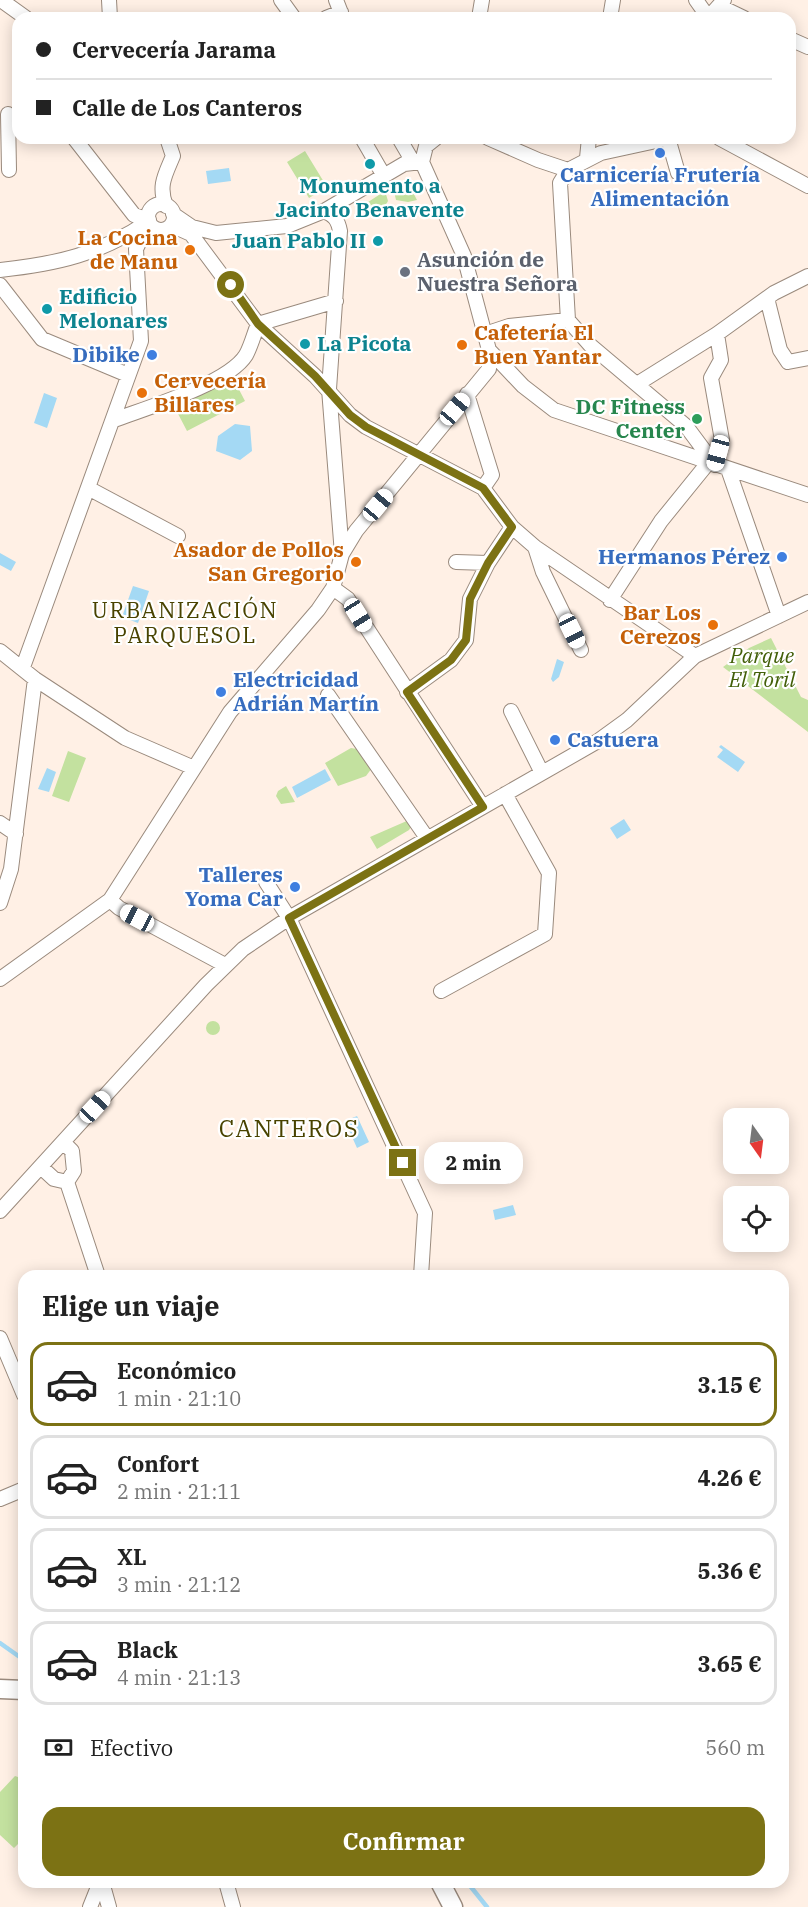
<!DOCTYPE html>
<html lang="es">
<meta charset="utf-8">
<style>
:root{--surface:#fff;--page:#f2f2f2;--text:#222;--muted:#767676;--line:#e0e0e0;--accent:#7c7214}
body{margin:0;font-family:"IBM Plex Serif",serif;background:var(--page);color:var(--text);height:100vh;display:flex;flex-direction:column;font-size:22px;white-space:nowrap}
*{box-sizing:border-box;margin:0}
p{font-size:20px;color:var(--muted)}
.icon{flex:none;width:33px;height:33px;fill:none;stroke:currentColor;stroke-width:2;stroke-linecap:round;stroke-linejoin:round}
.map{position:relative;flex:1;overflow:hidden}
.details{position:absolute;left:18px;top:1270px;width:771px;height:618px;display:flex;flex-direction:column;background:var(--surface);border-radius:18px;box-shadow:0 3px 15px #0003}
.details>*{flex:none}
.top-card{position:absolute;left:12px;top:12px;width:784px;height:132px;border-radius:18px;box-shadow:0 3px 15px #0003;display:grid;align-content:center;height:132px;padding:0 24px;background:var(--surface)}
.needle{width:39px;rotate:166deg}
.controls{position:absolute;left:723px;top:1108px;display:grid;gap:12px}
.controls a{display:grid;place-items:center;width:66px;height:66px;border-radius:12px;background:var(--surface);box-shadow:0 3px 15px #0003;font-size:30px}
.end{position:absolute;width:27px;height:27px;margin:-14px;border:8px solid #7c7214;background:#fff;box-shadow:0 0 0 3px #fff}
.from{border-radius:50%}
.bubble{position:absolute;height:42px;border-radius:18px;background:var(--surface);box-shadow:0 3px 15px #0003;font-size:20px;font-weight:800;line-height:42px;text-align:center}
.car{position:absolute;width:18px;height:36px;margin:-18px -9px;border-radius:8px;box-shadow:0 0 4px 2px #0007;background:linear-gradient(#fff 24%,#345 0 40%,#fff 0 76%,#345 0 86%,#fff 0)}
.top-card b{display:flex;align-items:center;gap:21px;height:57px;font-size:22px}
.top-card b+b{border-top:2px solid var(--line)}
.top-card i{width:15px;height:15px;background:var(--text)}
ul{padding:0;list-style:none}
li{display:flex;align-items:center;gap:18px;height:84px;margin:0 12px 9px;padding:0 12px;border:3px solid var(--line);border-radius:18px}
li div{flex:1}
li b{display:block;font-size:22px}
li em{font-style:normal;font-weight:800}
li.active{border-color:var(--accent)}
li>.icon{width:54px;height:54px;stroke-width:1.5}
h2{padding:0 24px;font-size:27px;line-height:72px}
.pay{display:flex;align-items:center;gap:15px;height:66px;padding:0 24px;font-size:22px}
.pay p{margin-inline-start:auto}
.primary-button{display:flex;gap:12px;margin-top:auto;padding:12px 24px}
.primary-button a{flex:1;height:69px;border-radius:18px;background:var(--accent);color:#fff;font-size:24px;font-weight:800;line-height:69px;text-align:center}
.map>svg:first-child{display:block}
.green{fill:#c3e19f}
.water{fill:#a4d9f4}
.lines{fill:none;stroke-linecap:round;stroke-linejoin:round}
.stream{stroke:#a4d9f4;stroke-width:4.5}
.minor-casing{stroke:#9a8a7d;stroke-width:16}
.major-casing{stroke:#9a8a7d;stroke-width:21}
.minor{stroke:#fff;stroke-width:14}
.major{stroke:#fff;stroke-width:18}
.route{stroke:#7c7214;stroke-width:8}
.shop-dot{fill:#3f7fe0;stroke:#fff;stroke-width:2}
.culture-dot{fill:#0f9aa8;stroke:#fff;stroke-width:2}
.food-dot{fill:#e8710a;stroke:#fff;stroke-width:2}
.worship-dot{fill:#6b7280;stroke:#fff;stroke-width:2}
.leisure-dot{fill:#2e9e5b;stroke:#fff;stroke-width:2}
.labels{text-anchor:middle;stroke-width:4.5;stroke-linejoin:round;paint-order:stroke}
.shop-label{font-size:21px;font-weight:bold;fill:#366cbe;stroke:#fff;text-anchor:end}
.culture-label{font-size:21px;font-weight:bold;fill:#0d838f;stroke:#fff;text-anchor:start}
.food-label{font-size:21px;font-weight:bold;fill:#c56008;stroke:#fff;text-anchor:end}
.worship-label{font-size:21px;font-weight:bold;fill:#5b616d;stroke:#fff;text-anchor:start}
.leisure-label{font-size:21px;font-weight:bold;fill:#27864d;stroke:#fff;text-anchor:end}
.park-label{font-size:21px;font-style:italic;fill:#425f09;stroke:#fff}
.neighbourhood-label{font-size:22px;letter-spacing:1.5px;fill:#494300;stroke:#fff}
.quarter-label{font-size:24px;letter-spacing:1.5px;fill:#494300;stroke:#fff}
</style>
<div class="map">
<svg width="808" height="1907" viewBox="0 0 808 1907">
<rect width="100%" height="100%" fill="#fff0e5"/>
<path class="green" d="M 305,151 L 327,187 L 309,198 L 287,162 Z
M 406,179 L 417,200 L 408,202 L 396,200 L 393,187 Z
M 385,191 L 388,201 L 384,208 L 361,214 L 362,206 Z
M 233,378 L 245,401 L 187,431 L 175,408 Z
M 771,638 L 801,697 L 808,700 L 808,732 L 723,667 L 749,648 Z
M 351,748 L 357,749 L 372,768 L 366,776 L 338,786 L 325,763 Z
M 68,751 L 86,758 L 69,802 L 52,796 Z
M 286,786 L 295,802 L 281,804 L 276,796 L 278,791 Z
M 409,820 L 412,825 L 409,830 L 377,849 L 370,837 Z
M206 1028a7 7 0 1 1 14 0a7 7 0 1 1-14 0Z
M 15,1776 L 21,1778 L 24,1786 L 24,1838 L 14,1848 L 0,1835 L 0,1792 Z"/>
<path class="water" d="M 229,168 L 231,181 L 208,184 L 206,171 Z
M 44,393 L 57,398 L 47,428 L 34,423 Z
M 235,424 L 250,426 L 252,451 L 240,460 L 216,451 L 218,436 Z
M 0,553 L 16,562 L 11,571 L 0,565 Z
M 133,586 L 149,591 L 138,623 L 122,617 Z
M 557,659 L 564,662 L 559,677 L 553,682 L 551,679 Z
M 721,745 L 745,762 L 738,772 L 717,757 L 723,750 L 719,747 Z
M 47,768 L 56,772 L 49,792 L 38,789 Z
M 325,769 L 331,780 L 297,798 L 292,787 Z
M 624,819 L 631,830 L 617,839 L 610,828 Z
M 357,1116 L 369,1142 L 357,1148 L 345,1121 Z
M 513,1205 L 516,1215 L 495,1220 L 493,1210 Z"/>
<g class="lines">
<path class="stream" d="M 0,1643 L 24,1660
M 467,1882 L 487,1907"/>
<defs>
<path id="minor" d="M 1,0 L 26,18
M 109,0 L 110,18
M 281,0 L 294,18
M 336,0 L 343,18
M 696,0 L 708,17
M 719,6 L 744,18
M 326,18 L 341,12
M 479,18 L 482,0
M 610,18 L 613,0
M 708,18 L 724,0
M 790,39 L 808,47
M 8,114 L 9,170
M 74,138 L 134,215 L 149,220
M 362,138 L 384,176
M 399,138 L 413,162
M 488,138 L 538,160 L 568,170 L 601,153 L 670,138
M 668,138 L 678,173
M 719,138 L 808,186
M 587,158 L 589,138
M 422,162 L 464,256 L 489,350 L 523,386 L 554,410 L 808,495
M 422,162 L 426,146 L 436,138
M 568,170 L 560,183 L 568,320 L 590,345 L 686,426 L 715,465
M148 217a13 13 0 1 1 26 0a13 13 0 1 1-26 0Z
M 166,206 C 158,186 165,175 173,156 L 167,138
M 324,211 C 334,215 338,220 340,231 L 329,389 L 342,554
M 173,214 L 192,227 L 216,233 L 287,226 L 324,211 L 404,164 L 422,162
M 171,225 L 191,234 L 258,324 L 315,376 L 350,415 L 366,427 L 483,488 L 512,527 L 535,547 L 695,656
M 0,270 C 57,264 101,254 149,221
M 0,285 L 42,339 L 128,375
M 767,298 L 780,350 L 788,362 L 808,358
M 485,334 L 509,326 L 568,320
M 637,384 L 717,334 L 774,293 L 808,276
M 467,394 L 492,475 L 483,488
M 114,420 C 146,408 228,384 246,355 C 251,346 254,334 258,324 L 336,301
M 715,465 L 722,440 L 711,378 L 721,360 L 717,334
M 728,469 L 779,616
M 88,488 L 178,536
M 535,547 L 543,572 L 581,650
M 456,562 L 488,563
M 333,588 L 348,599 L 483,807
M 610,600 L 661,521 L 708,463
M 0,651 L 35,679 L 125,738 L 194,768
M 23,667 L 141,341 L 136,249 L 149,222
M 407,692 L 451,660 L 466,640 L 470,599 L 488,563 L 512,527
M 328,695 L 427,838
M 511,711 L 542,773
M 0,823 L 16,834
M 266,882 L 289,918 L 425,1213 L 421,1276
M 110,900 L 119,908 L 225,965
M 0,903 L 11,869 L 35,679
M 0,979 L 110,900 L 230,712 L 318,610 L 333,588 L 342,554 L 356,531 L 489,369 L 489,350
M 441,991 L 545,934 L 549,873 L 505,794
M 63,1142 L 72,1151 L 74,1171 L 67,1182
M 41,1167 L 54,1179 L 67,1182
M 67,1182 L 98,1276
M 0,1211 L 206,985 L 243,949 L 289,918 L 598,741 L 627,720 L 695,656 L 808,602
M 0,1338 L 24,1395
M 0,1499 L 24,1489
M 102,1882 L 109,1907
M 226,1882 L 233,1907
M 90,1907 L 100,1882"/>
<path id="major" d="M 0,1689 L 24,1690
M 440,1882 L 453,1907"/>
</defs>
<use href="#minor" class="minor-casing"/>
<use href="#major" class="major-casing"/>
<use href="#minor" class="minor"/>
<use href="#major" class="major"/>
</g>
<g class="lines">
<path class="route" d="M 231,285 L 258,324 L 315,376 L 350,415 L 366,427 L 483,488 L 512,527 L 488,563 L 470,599 L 466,640 L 451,660 L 407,692 L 483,807 L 289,918 L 403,1163"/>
</g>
<g class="shop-dot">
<circle cx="660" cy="153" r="6"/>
<circle cx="152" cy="355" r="6"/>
<circle cx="782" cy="557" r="6"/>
<circle cx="221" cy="692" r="6"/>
<circle cx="555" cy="740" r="6"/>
<circle cx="295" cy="887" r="6"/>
</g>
<g class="culture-dot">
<circle cx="370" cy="164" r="6"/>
<circle cx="378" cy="241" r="6"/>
<circle cx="47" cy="309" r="6"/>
<circle cx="305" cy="344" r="6"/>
</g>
<g class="food-dot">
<circle cx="190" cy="250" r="6"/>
<circle cx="462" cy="345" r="6"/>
<circle cx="142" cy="393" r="6"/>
<circle cx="356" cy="562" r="6"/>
<circle cx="713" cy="625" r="6"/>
</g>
<circle class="worship-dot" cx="405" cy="272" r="6"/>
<circle class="leisure-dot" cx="697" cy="419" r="6"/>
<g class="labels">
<g class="shop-label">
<text x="660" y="182" text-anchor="middle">Carnicería Frutería<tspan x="660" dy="24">Alimentación</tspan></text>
<text x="140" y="362">Dibike</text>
<text x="770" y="564">Hermanos Pérez</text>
<text x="233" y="687" text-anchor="start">Electricidad<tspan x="233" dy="24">Adrián Martín</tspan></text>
<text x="567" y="747" text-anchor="start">Castuera</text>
<text x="283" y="882">Talleres<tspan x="283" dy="24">Yoma Car</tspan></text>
</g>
<g class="culture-label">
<text x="370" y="193" text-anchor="middle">Monumento a<tspan x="370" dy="24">Jacinto Benavente</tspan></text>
<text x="366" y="248" text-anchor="end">Juan Pablo II</text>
<text x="59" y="304">Edificio<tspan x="59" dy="24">Melonares</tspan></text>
<text x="317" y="351">La Picota</text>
</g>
<g class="food-label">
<text x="178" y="245">La Cocina<tspan x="178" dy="24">de Manu</tspan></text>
<text x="474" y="340" text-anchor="start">Cafetería El<tspan x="474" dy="24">Buen Yantar</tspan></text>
<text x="154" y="388" text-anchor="start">Cervecería<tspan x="154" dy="24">Billares</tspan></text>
<text x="344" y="557">Asador de Pollos<tspan x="344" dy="24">San Gregorio</tspan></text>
<text x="701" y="620">Bar Los<tspan x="701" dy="24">Cerezos</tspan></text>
</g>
<g class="worship-label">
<text x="417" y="267">Asunción de<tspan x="417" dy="24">Nuestra Señora</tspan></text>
</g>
<g class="leisure-label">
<text x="685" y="414">DC Fitness<tspan x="685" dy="24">Center</tspan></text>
</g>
<g class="park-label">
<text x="762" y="663">Parque<tspan x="762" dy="24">El Toril</tspan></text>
</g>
<g class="neighbourhood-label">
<text x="185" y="618">URBANIZACIÓN<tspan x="185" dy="25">PARQUESOL</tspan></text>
</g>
<g class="quarter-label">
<text x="289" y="1137">CANTEROS</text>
</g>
</g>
</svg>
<div class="controls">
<a><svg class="needle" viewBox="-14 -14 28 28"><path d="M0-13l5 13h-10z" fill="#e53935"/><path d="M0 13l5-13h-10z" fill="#767676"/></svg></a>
<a><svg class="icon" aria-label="locate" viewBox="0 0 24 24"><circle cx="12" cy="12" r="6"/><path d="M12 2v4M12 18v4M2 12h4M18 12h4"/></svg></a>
</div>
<i class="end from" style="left:231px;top:285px"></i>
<i class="end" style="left:403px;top:1163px"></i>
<div class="bubble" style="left:424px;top:1142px;width:99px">2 min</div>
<i class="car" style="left:455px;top:409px;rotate:40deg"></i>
<i class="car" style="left:718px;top:453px;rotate:195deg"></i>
<i class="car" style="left:378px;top:505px;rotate:40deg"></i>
<i class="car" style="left:358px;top:615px;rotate:148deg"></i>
<i class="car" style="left:572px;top:631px;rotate:154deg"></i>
<i class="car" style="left:137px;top:918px;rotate:298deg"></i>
<i class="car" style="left:95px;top:1107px;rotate:43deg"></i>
<div class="top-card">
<b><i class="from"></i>Cervecería Jarama</b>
<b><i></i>Calle de Los Canteros</b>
</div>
<section class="details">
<h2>Elige un viaje</h2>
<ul>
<li class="active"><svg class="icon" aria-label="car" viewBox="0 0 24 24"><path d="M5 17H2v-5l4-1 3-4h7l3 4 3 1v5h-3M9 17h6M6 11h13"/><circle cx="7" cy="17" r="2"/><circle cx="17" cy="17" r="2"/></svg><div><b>Económico</b><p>1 min · 21:10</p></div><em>3.15 €</em></li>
<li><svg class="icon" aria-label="car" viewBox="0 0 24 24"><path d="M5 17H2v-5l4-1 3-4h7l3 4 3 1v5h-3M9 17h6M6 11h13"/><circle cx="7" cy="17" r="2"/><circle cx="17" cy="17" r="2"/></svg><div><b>Confort</b><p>2 min · 21:11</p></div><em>4.26 €</em></li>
<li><svg class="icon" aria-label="car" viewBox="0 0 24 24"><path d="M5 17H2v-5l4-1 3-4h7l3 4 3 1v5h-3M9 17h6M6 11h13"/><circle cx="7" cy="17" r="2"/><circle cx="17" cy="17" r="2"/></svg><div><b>XL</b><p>3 min · 21:12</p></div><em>5.36 €</em></li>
<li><svg class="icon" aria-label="car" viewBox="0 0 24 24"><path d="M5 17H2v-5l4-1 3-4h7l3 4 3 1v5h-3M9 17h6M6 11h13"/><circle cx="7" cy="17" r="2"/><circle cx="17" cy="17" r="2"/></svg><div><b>Black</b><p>4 min · 21:13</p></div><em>3.65 €</em></li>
</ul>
<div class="pay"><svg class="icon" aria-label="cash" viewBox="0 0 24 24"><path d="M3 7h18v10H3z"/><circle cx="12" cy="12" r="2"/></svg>Efectivo<p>560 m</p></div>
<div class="primary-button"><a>Confirmar</a></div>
</section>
</div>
